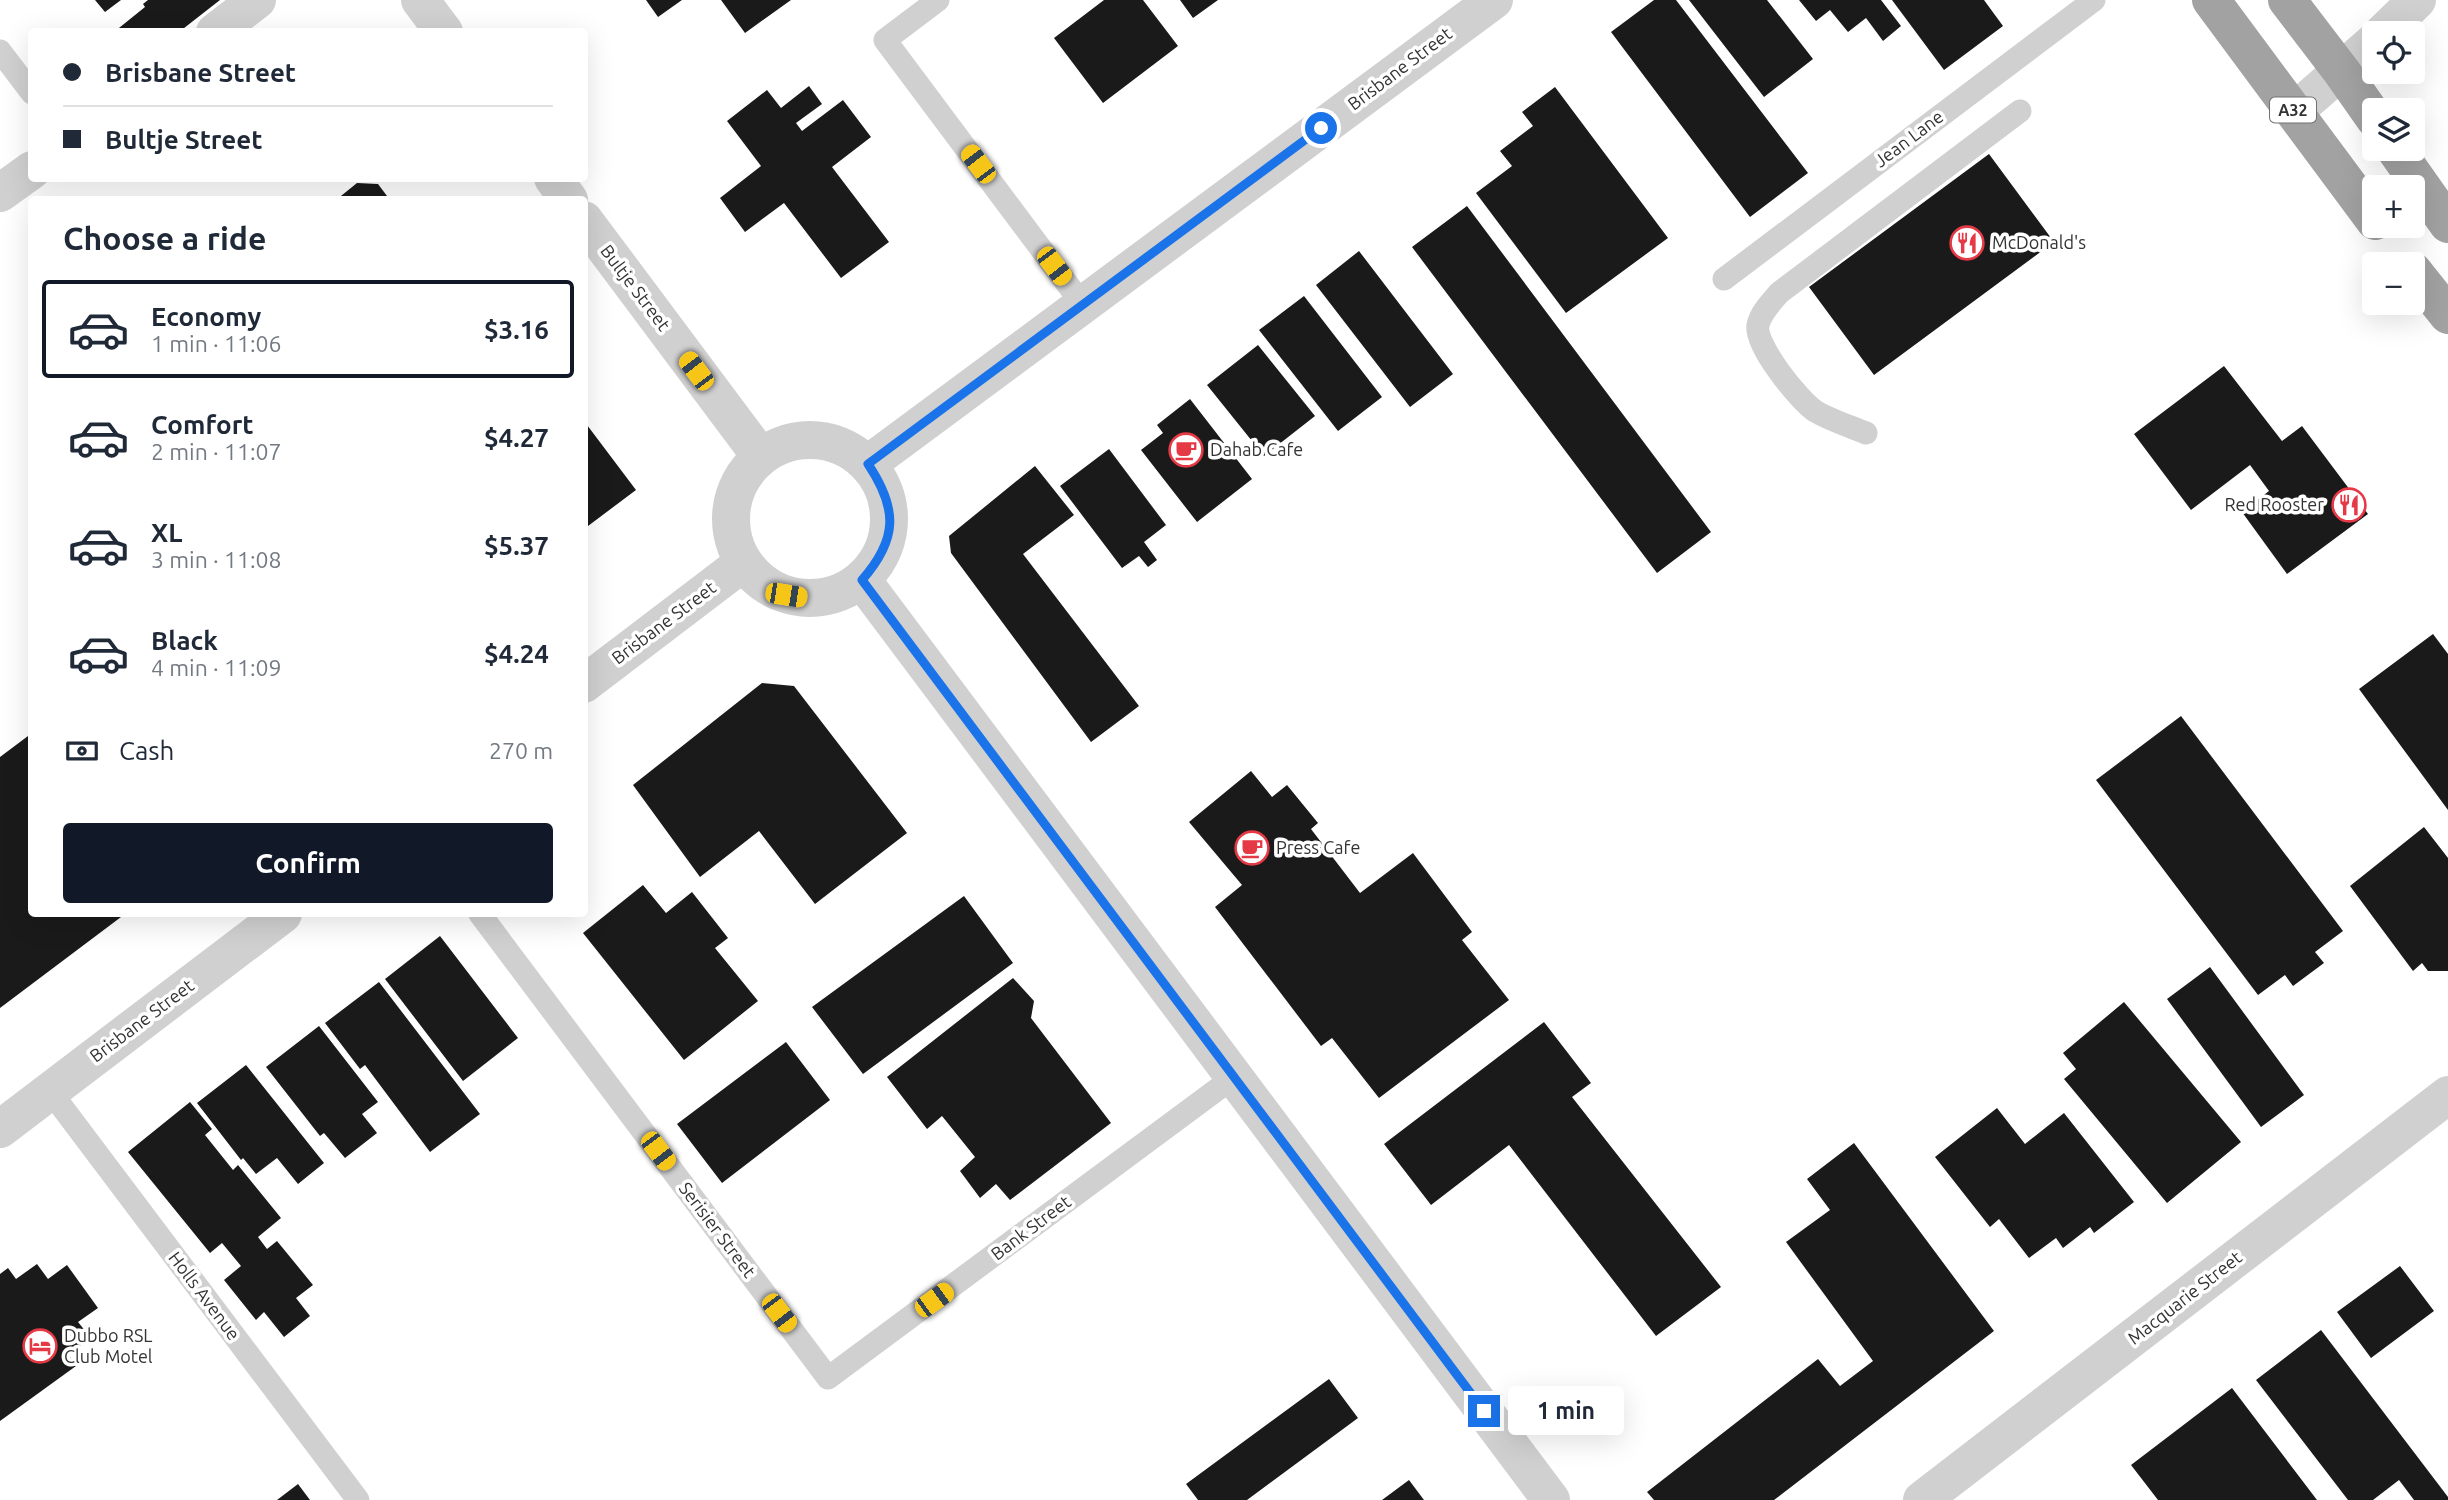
<!DOCTYPE html>
<meta charset="utf-8">
<style>
:root{--surface:#fff;--page:#f6f6f7;--text:#1f2937;--muted:#747a83;--line:#e0e1e3;--accent:#111827}
body{margin:0;font-family:Ubuntu,sans-serif;background:var(--page);color:var(--text);height:100vh;display:flex;flex-direction:column;font-size:26px;white-space:nowrap}
*{box-sizing:border-box;margin:0}
p{font-size:23px;color:var(--muted)}
.icon{flex:none;width:38px;height:38px;fill:none;stroke:currentColor;stroke-width:2;stroke-linecap:round;stroke-linejoin:round}
.map{position:relative;flex:1;overflow:hidden}
.details{position:absolute;left:28px;top:196px;width:560px;height:721px;display:flex;flex-direction:column;background:var(--surface);border-radius:7px;box-shadow:0 7px 28px #0002}
.details>*{flex:none}
.top-card{position:absolute;left:28px;top:28px;width:560px;height:154px;border-radius:7px;box-shadow:0 7px 28px #0002;display:grid;align-content:center;height:154px;padding:0 35px;background:var(--surface)}
.buttons{position:absolute;left:2362px;top:21px;display:grid;gap:14px}
.buttons a{display:grid;place-items:center;width:63px;height:63px;border-radius:7px;background:var(--surface);box-shadow:0 7px 28px #0002;font-size:35px}
.end{position:absolute;width:32px;height:32px;margin:-16px;border:9px solid #1a73e8;background:#fff;box-shadow:0 0 0 4px #fff}
.from{border-radius:50%}
.bubble{position:absolute;height:49px;border-radius:7px;background:var(--surface);box-shadow:0 7px 28px #0002;font-size:23px;font-weight:700;line-height:49px;text-align:center}
.car{position:absolute;width:21px;height:42px;margin:-21px -10px;border-radius:9px;box-shadow:0 0 5px 2px #0007;background:linear-gradient(#f5c518 24%,#345 0 40%,#f5c518 0 76%,#345 0 86%,#f5c518 0)}
.top-card b{display:flex;align-items:center;gap:24px;height:66px;font-size:26px}
.top-card b+b{border-top:2px solid var(--line)}
.top-card i{width:18px;height:18px;background:var(--text)}
ul{padding:0;list-style:none}
li{display:flex;align-items:center;gap:21px;height:98px;margin:0 14px 10px;padding:0 21px;border:4px solid transparent;border-radius:7px}
li div{flex:1}
li b{display:block;font-size:26px}
li em{font-style:normal;font-weight:700}
li.on{border-color:var(--accent)}
li>.icon{width:63px;height:63px;stroke-width:1.5}
h2{padding:0 35px;font-size:32px;line-height:84px}
.pay{display:flex;align-items:center;gap:18px;height:77px;padding:0 35px;font-size:26px}
.pay p{margin-inline-start:auto}
.cta{display:flex;gap:14px;margin-top:auto;padding:14px 35px}
.cta a{flex:1;height:80px;border-radius:7px;background:var(--accent);color:#fff;font-size:28px;font-weight:700;line-height:80px;text-align:center}
.map>svg:first-child{display:block}
.building{fill:#1a1a1a}
.lines{fill:none;stroke-linecap:round;stroke-linejoin:round}
.service{stroke:#d0d0d0;stroke-width:23}
.minor{stroke:#d0d0d0;stroke-width:38}
.tertiary{stroke:#d0d0d0;stroke-width:38}
.trunk{stroke:#a2a2a2;stroke-width:38}
.route{stroke:#1a73e8;stroke-width:9}
.labels{text-anchor:middle;stroke-width:7;stroke-linejoin:round;paint-order:stroke}
.shield{fill:#fff;stroke:#707070;stroke-width:2}
.shield-label{font-size:16px;font-weight:bold;fill:#333}
.street-label{font-size:18px;fill:#333;stroke:#fff}
.poi-label{font-size:18px;fill:#333;stroke:#fff;text-anchor:start}
</style>
<div class="map">
<svg width="2448" height="1500" viewBox="0 0 2448 1500">
<rect width="100%" height="100%" fill="#fff"/>
<path class="building" d="M 95,0 L 121,0 L 105,12 Z
M 148,0 L 220,0 L 179,32 L 114,32 L 145,7 L 143,4 Z
M 646,0 L 682,0 L 658,17 Z
M 721,0 L 791,0 L 745,33 Z
M 1104,0 L 1143,0 L 1178,46 L 1103,103 L 1054,38 Z
M 1180,0 L 1218,0 L 1193,18 Z
M 1654,0 L 1676,0 L 1808,173 L 1750,217 L 1611,32 Z
M 1689,0 L 1767,0 L 1813,59 L 1764,97 Z
M 1799,0 L 1881,0 L 1901,26 L 1883,41 L 1866,18 L 1848,32 L 1830,10 L 1816,21 Z
M 1892,0 L 1984,0 L 2003,26 L 1944,70 Z
M 809,86 L 822,104 L 796,123 L 802,131 L 843,100 L 871,137 L 832,167 L 889,242 L 841,278 L 784,203 L 745,232 L 720,198 L 761,166 L 727,121 L 767,90 L 781,108 Z
M 1555,87 L 1668,238 L 1566,313 L 1476,193 L 1512,166 L 1500,151 L 1533,126 L 1522,112 Z
M 1989,154 L 2054,242 L 1874,375 L 1809,287 Z
M 357,183 L 378,184 L 390,200 L 336,200 Z
M 1467,206 L 1711,532 L 1657,573 L 1412,247 Z
M 1359,251 L 1453,374 L 1410,407 L 1316,285 Z
M 1304,296 L 1382,397 L 1338,431 L 1259,330 Z
M 1258,345 L 1315,416 L 1264,456 L 1207,385 Z
M 2224,366 L 2282,441 L 2302,426 L 2368,514 L 2287,574 L 2242,512 L 2269,491 L 2250,465 L 2191,510 L 2134,434 Z
M 1190,399 L 1252,479 L 1197,522 L 1141,450 L 1163,433 L 1157,425 Z
M 584,421 L 636,490 L 584,529 Z
M 1109,449 L 1166,525 L 1144,542 L 1157,560 L 1148,567 L 1139,556 L 1122,568 L 1060,486 Z
M 1035,466 L 1074,515 L 1023,554 L 1139,706 L 1091,742 L 951,553 L 949,536 Z
M 2433,634 L 2448,654 L 2448,810 L 2359,689 Z
M 762,683 L 794,686 L 907,833 L 815,904 L 759,831 L 700,877 L 633,785 Z
M 2181,716 L 2343,931 L 2315,952 L 2324,963 L 2293,986 L 2285,975 L 2258,995 L 2096,780 Z
M 32,733 L 32,914 L 125,914 L 0,1008 L 0,757 Z
M 1251,771 L 1272,797 L 1287,785 L 1318,823 L 1311,829 L 1360,893 L 1413,853 L 1472,932 L 1462,940 L 1509,1000 L 1379,1098 L 1332,1038 L 1321,1046 L 1215,907 L 1242,885 L 1189,822 Z
M 2424,827 L 2448,858 L 2448,971 L 2428,971 L 2422,963 L 2413,971 L 2350,886 Z
M 643,885 L 666,913 L 692,892 L 728,938 L 715,948 L 758,1001 L 684,1060 L 583,933 Z
M 964,896 L 1013,963 L 863,1074 L 812,1007 Z
M 440,936 L 518,1038 L 463,1081 L 385,979 Z
M 2210,967 L 2304,1095 L 2261,1127 L 2167,999 Z
M 1013,978 L 1034,1001 L 1031,1018 L 1111,1123 L 1010,1200 L 996,1184 L 980,1198 L 960,1171 L 975,1157 L 942,1116 L 927,1129 L 887,1077 Z
M 379,982 L 480,1114 L 430,1152 L 365,1065 L 360,1069 L 325,1023 Z
M 2124,1002 L 2241,1142 L 2167,1203 L 2064,1079 L 2076,1069 L 2063,1053 Z
M 1544,1022 L 1591,1083 L 1572,1097 L 1721,1287 L 1656,1336 L 1509,1145 L 1431,1205 L 1384,1144 Z
M 319,1026 L 378,1102 L 362,1114 L 377,1133 L 345,1158 L 324,1133 L 320,1136 L 266,1067 Z
M 786,1042 L 830,1100 L 722,1183 L 677,1124 Z
M 246,1065 L 324,1163 L 298,1184 L 277,1158 L 256,1174 L 243,1158 L 241,1160 L 197,1103 Z
M 190,1102 L 212,1129 L 205,1135 L 233,1170 L 238,1165 L 281,1218 L 258,1237 L 267,1249 L 277,1241 L 313,1285 L 296,1298 L 310,1316 L 284,1337 L 264,1312 L 256,1320 L 224,1280 L 241,1266 L 222,1243 L 210,1253 L 128,1152 Z
M 1997,1108 L 2025,1144 L 2064,1113 L 2134,1202 L 2094,1233 L 2090,1227 L 2063,1248 L 2056,1238 L 2029,1258 L 1999,1219 L 1990,1227 L 1935,1157 Z
M 1854,1143 L 1994,1331 L 1774,1500 L 1654,1500 L 1647,1492 L 1818,1359 L 1840,1386 L 1873,1361 L 1786,1242 L 1830,1210 L 1807,1179 Z
M 37,1264 L 48,1279 L 67,1265 L 98,1308 L 78,1322 L 91,1338 L 68,1354 L 76,1366 L 0,1421 L 0,1274 L 8,1268 L 16,1279 Z
M 2400,1266 L 2434,1311 L 2371,1358 L 2337,1312 Z
M 2321,1330 L 2448,1497 L 2448,1500 L 2414,1500 L 2399,1480 L 2373,1500 L 2348,1500 L 2256,1380 Z
M 1329,1379 L 1358,1418 L 1247,1500 L 1198,1500 L 1186,1484 Z
M 2232,1388 L 2317,1500 L 2158,1500 L 2131,1465 Z
M 1409,1480 L 1424,1500 L 1382,1500 Z
M 298,1484 L 310,1500 L 277,1500 Z"/>
<g class="lines">
<path class="service" d="M 938,0 L 885,40 L 1083,305
M 0,51 L 32,93
M 1724,279 L 2094,0
M 1866,433 C 1849,426 1830,420 1815,411 C 1799,400 1754,345 1758,325 C 1761,312 1771,303 1779,293 L 2020,111
M 480,914 L 828,1378 L 1234,1077
M 50,1091 L 358,1500"/>
<path class="minor" d="M 215,32 L 257,0
M 2383,33 L 2417,0
M 2294,112 L 2375,41
M 0,193 L 32,170
M 868,464 L 1494,0
M 584,684 L 743,563
M 0,1129 L 283,914
M 1922,1500 L 2448,1095"/>
<path class="tertiary" d="M 420,0 L 444,32
M 553,178 L 569,200
M 584,220 L 761,457
M731 519a79 79 0 1 1 158 0a79 79 0 1 1-158 0Z
M 862,580 L 1551,1500"/>
<path class="trunk" d="M 2211,0 L 2375,221
M 2287,0 L 2342,72 L 2375,119
M 2395,149 L 2448,224
M 2413,271 L 2448,315"/>
</g>
<g class="lines">
<path class="route" d="M 1321,128 L 868,464 C 898,509 898,539 862,580 L 1484,1411"/>
</g>
<defs>
<symbol id="restaurant-ring" viewBox="-11 -11 22 22"><circle r="9.5" fill="#fff" stroke="#e63946" stroke-width="1.5"/><path d="M-5-6h1v4h1v-4h1v4h1v-4h1v5L-1.5 .5V6h-2V.5L-5-1ZM5-6V6H3V1.5H1.5Q1.5-4 5-6Z" fill="#e63946"/></symbol>
<symbol id="cafe-ring" viewBox="-11 -11 22 22"><circle r="9.5" fill="#fff" stroke="#e63946" stroke-width="1.5"/><path d="M-5.5-4.5H6V0H3Q3 3.5 0 3.5H-2.5Q-5.5 3.5-5.5 0ZM3-3.2v2h1.7v-2ZM-6 4.5H4V6H-6Z" fill="#e63946"/></symbol>
<symbol id="hotel-ring" viewBox="-11 -11 22 22"><circle r="9.5" fill="#fff" stroke="#e63946" stroke-width="1.5"/><path d="M-6-4.5h1.5V1H6V5H4.5V3h-9V5H-6ZM-4 0a1.8 1.8 0 1 1 3.6 0ZM.5 0V-2.5h3Q6-2.5 6 0Z" fill="#e63946"/></symbol>
</defs>
<g fill-rule="evenodd">
<use href="#restaurant-ring" x="1948" y="224" width="38" height="38"/>
<use href="#cafe-ring" x="1167" y="431" width="38" height="38"/>
<use href="#restaurant-ring" x="2330" y="486" width="38" height="38"/>
<use href="#cafe-ring" x="1233" y="829" width="38" height="38"/>
<use href="#hotel-ring" x="21" y="1327" width="38" height="38"/>
</g>
<g class="labels">
<rect class="shield" x="2270" y="97.5" width="46" height="25" rx="5"/>
<g class="shield-label">
<text x="2293" y="116">A32</text>
</g>
<g class="street-label">
<text transform="translate(1400 69) rotate(-37)" y="6">Brisbane Street</text>
<text transform="translate(1909 139) rotate(-37)" y="6">Jean Lane</text>
<text transform="translate(635 288) rotate(53)" y="6">Bultje Street</text>
<text transform="translate(664 623) rotate(-37)" y="6">Brisbane Street</text>
<text transform="translate(142 1021) rotate(-37)" y="6">Brisbane Street</text>
<text transform="translate(1031 1228) rotate(-37)" y="6">Bank Street</text>
<text transform="translate(717 1230) rotate(53)" y="6">Serisier Street</text>
<text transform="translate(204 1296) rotate(53)" y="6">Holls Avenue</text>
<text transform="translate(2185 1298) rotate(-38)" y="6">Macquarie Street</text>
</g>
<g class="poi-label">
<text x="1992" y="249">McDonald's</text>
<text x="1210" y="456">Dahab Cafe</text>
<text x="2324" y="511" text-anchor="end">Red Rooster</text>
<text x="1276" y="854">Press Cafe</text>
<text x="64" y="1342">Dubbo RSL<tspan x="64" dy="21">Club Motel</tspan></text>
</g>
</g>
</svg>
<div class="buttons">
<a><svg class="icon" aria-label="locate" viewBox="0 0 24 24"><circle cx="12" cy="12" r="6"/><path d="M12 2v4M12 18v4M2 12h4M18 12h4"/></svg></a>
<a><svg class="icon" aria-label="layers" viewBox="0 0 24 24"><path d="M12 4l9 5-9 5-9-5zM3 14l9 5 9-5"/></svg></a>
<a>+</a>
<a>−</a>
</div>
<i class="end from" style="left:1321px;top:128px"></i>
<i class="end" style="left:1484px;top:1411px"></i>
<div class="bubble" style="left:1508px;top:1386px;width:116px">1 min</div>
<i class="car" style="left:978px;top:164px;rotate:323deg"></i>
<i class="car" style="left:1054px;top:266px;rotate:143deg"></i>
<i class="car" style="left:696px;top:371px;rotate:323deg"></i>
<i class="car" style="left:786px;top:595px;rotate:99deg"></i>
<i class="car" style="left:658px;top:1151px;rotate:143deg"></i>
<i class="car" style="left:934px;top:1300px;rotate:54deg"></i>
<i class="car" style="left:779px;top:1313px;rotate:143deg"></i>
<div class="top-card">
<b><i class="from"></i>Brisbane Street</b>
<b><i></i>Bultje Street</b>
</div>
<section class="details">
<h2>Choose a ride</h2>
<ul>
<li class="on"><svg class="icon" aria-label="car" viewBox="0 0 24 24"><path d="M5 17H2v-5l4-1 3-4h7l3 4 3 1v5h-3M9 17h6M6 11h13"/><circle cx="7" cy="17" r="2"/><circle cx="17" cy="17" r="2"/></svg><div><b>Economy</b><p>1 min · 11:06</p></div><em>$3.16</em></li>
<li><svg class="icon" aria-label="car" viewBox="0 0 24 24"><path d="M5 17H2v-5l4-1 3-4h7l3 4 3 1v5h-3M9 17h6M6 11h13"/><circle cx="7" cy="17" r="2"/><circle cx="17" cy="17" r="2"/></svg><div><b>Comfort</b><p>2 min · 11:07</p></div><em>$4.27</em></li>
<li><svg class="icon" aria-label="car" viewBox="0 0 24 24"><path d="M5 17H2v-5l4-1 3-4h7l3 4 3 1v5h-3M9 17h6M6 11h13"/><circle cx="7" cy="17" r="2"/><circle cx="17" cy="17" r="2"/></svg><div><b>XL</b><p>3 min · 11:08</p></div><em>$5.37</em></li>
<li><svg class="icon" aria-label="car" viewBox="0 0 24 24"><path d="M5 17H2v-5l4-1 3-4h7l3 4 3 1v5h-3M9 17h6M6 11h13"/><circle cx="7" cy="17" r="2"/><circle cx="17" cy="17" r="2"/></svg><div><b>Black</b><p>4 min · 11:09</p></div><em>$4.24</em></li>
</ul>
<div class="pay"><svg class="icon" aria-label="cash" viewBox="0 0 24 24"><path d="M3 7h18v10H3z"/><circle cx="12" cy="12" r="2"/></svg>Cash<p>270 m</p></div>
<div class="cta"><a>Confirm</a></div>
</section>
</div>
